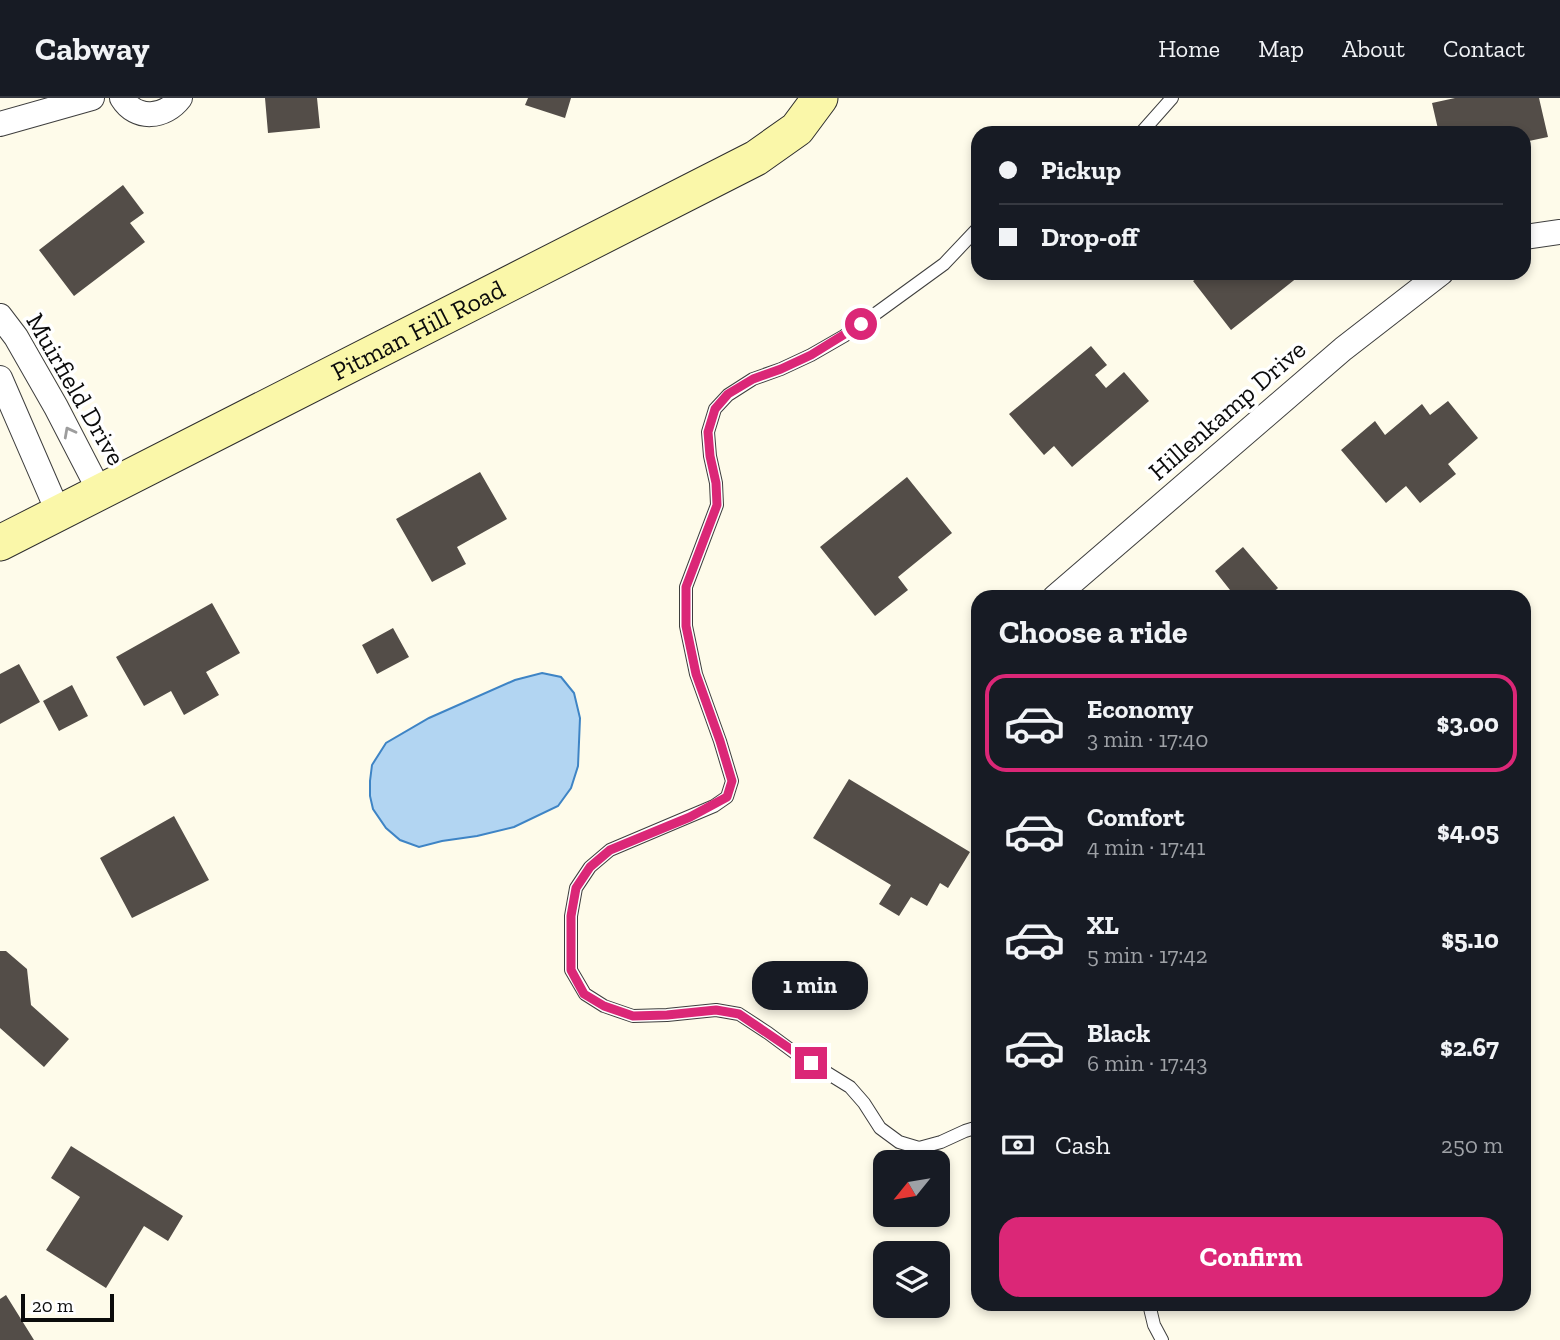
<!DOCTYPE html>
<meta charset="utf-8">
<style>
:root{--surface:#171b24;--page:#242831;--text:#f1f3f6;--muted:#9ea1a6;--line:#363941;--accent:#db2777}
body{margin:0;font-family:"Zilla Slab",serif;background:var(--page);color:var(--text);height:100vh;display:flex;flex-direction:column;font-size:26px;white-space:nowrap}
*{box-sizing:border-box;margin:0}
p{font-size:23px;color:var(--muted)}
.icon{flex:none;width:38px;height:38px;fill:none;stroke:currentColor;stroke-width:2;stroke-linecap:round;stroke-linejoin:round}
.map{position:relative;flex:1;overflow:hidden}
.panel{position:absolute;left:971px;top:492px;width:560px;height:721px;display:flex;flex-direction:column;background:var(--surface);border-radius:21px;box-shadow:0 4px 10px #0003}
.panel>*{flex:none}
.banner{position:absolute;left:971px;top:28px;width:560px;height:154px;border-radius:21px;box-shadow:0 4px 10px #0003;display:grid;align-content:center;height:154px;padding:0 28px;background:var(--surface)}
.needle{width:46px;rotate:240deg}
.fabs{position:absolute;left:873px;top:1052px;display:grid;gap:14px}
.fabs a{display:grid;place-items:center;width:77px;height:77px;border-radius:14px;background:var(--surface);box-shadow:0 4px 10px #0003;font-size:35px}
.scale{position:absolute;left:21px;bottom:18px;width:93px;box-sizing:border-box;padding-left:7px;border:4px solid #0b0b0b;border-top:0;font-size:19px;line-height:24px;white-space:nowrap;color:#0b0b0b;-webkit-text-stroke:5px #fff;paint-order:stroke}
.end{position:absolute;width:32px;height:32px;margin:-16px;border:9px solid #db2777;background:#fff;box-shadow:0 0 0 4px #fff}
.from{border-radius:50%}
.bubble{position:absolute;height:49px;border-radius:21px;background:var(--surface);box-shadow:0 4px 10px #0003;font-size:23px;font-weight:800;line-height:49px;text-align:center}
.banner b{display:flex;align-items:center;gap:24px;height:66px;font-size:26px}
.banner b+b{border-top:2px solid var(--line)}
.banner i{width:18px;height:18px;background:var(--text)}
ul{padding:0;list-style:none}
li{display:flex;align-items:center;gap:21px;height:98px;margin:0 14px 10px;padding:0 14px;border:4px solid transparent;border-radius:21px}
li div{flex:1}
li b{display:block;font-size:26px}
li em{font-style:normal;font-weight:800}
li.selected{border-color:var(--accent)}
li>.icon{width:63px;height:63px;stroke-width:1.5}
h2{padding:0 28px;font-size:32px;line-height:84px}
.pay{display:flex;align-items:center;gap:18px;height:77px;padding:0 28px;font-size:26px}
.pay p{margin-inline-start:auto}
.button{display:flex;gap:14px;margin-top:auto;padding:14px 28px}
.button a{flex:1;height:80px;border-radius:21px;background:var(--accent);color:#fff;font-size:28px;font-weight:800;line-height:80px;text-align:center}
header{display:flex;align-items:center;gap:42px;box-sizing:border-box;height:98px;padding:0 35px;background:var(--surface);border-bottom:2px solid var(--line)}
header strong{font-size:33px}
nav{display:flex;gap:38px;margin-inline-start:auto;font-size:24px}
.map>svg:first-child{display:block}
.water{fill:#b2d5f2;stroke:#3e84c5;stroke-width:2}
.building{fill:#534d48}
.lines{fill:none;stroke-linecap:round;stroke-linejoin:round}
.lane-casing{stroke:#3e3e3e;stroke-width:14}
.street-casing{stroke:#3e3e3e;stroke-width:26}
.secondary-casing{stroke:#2d2d2d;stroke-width:37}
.lane{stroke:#fff;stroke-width:12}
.street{stroke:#fff;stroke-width:24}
.secondary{stroke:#faf7a9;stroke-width:35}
.oneway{stroke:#9d9d9d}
.route{stroke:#db2777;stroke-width:9}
.labels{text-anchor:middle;stroke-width:7;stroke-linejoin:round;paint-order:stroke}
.street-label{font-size:26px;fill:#0b0b0b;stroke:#fff}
</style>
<header>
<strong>Cabway</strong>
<nav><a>Home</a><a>Map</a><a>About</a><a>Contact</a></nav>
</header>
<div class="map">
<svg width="1560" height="1242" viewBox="0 0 1560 1242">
<rect width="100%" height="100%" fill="#fefbea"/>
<path class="water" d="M 542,575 L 561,579 L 574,595 L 580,620 L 578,668 L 571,690 L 558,708 L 514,729 L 477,738 L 442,743 L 419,749 L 400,742 L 386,730 L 373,711 L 370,698 L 370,683 L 372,667 L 386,645 L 429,620 L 515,582 Z"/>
<path class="building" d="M 265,0 L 317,0 L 320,30 L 268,35 Z
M 528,0 L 571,0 L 565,20 L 525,7 Z
M 1455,0 L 1539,0 L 1548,39 L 1524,44 L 1524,35 L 1426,35 L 1438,31 L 1432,5 Z
M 123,87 L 144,115 L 130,125 L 145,144 L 74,198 L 39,152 Z
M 1197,175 L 1303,175 L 1231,232 L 1193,183 L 1200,178 Z
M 1091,248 L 1107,267 L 1095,277 L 1106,290 L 1124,274 L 1149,303 L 1072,369 L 1054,348 L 1044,357 L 1009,316 Z
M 1448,303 L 1478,340 L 1448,366 L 1456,376 L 1420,405 L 1406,388 L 1386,405 L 1341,352 L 1375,323 L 1385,337 L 1422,306 L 1430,317 Z
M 480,374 L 507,421 L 457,449 L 466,466 L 432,484 L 396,421 Z
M 907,379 L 952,435 L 898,479 L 908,492 L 875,518 L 820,449 Z
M 1243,449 L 1278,490 L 1268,499 L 1222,499 L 1230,492 L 1215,473 Z
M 212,505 L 240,555 L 206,574 L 219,597 L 184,617 L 171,593 L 144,608 L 116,559 Z
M 393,530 L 409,559 L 377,576 L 362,547 Z
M 19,566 L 40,604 L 0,626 L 0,576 Z
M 72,587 L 88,618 L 59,633 L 43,603 Z
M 849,681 L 970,754 L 948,790 L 940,785 L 927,808 L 911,799 L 899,818 L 879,806 L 891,787 L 813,740 Z
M 174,718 L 209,782 L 132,820 L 100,760 Z
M 0,853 L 6,853 L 27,871 L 31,907 L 69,941 L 44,969 L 0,930 Z
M 71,1048 L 183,1118 L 168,1143 L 144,1128 L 106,1190 L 46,1152 L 80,1099 L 51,1080 Z
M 6,1197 L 34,1242 L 0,1242 L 0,1201 Z"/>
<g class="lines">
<defs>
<path id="lane" d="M 1141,35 L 1172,0
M 978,130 L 944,166 L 878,214 L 844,238 L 811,257 L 781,271 L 753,281 L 728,297 L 715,311 L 708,334 L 710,358 L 716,385 L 717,407 L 686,489 L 686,528 L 696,576 L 720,643 L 732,683 L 727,699 L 714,708 L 610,752 L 590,769 L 576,790 L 571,818 L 571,872 L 585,896 L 604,908 L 633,918 L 667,917 L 716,912 L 739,916 L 768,935 L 795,955 L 850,989 L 864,1005 L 880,1030 L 899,1044 L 919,1050 L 941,1044 L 965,1033 L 978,1029
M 1149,1206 L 1154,1227 L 1162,1242"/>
<path id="street" d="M 122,0 C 136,23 165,20 180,0
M 0,26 L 92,0
M 1524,139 L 1560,134
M 0,218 L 16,239 L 56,309 L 100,394
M 0,280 L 59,416
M 1055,499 L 1343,251 L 1441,175"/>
<g id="secondary">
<path id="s1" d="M 0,445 L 756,60 L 797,31 L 820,0"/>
</g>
</defs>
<use href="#lane" class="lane-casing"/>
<use href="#street" class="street-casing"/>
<use href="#secondary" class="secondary-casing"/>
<use href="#lane" class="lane"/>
<use href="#street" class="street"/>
<use href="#secondary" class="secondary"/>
</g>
<defs><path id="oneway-chevron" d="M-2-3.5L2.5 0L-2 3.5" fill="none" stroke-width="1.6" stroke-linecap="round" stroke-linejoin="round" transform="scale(1.75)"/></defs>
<use class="oneway" href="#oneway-chevron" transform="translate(69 334) rotate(-118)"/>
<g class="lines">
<path class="route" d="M 811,965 L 739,916 L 716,912 L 667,917 L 633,918 L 604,908 L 584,896 L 571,872 L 571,818 L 576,790 L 590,769 L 610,752 L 690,719 L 727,699 L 732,683 L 720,643 L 696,576 L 686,528 L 686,489 L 717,407 L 716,385 L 710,358 L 708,334 L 715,311 L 728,296 L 753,281 L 781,271 L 811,257 L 861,226"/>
</g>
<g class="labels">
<g class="street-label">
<text dy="9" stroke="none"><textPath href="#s1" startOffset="469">Pitman Hill Road</textPath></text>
<text transform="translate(76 291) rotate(60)" y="9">Muirfield Drive</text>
<text transform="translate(1227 312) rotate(-41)" y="9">Hillenkamp Drive</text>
</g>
</g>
</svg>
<div class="fabs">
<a><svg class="needle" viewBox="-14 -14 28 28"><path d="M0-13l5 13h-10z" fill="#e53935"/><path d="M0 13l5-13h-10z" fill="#9ea1a6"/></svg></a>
<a><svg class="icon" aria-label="layers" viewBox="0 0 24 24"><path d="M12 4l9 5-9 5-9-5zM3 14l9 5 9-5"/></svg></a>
</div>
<div class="scale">20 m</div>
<i class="end from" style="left:861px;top:226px"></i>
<i class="end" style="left:811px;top:965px"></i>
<div class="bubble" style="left:752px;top:863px;width:116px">1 min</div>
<div class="banner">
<b><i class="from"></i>Pickup</b>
<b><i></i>Drop-off</b>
</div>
<section class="panel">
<h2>Choose a ride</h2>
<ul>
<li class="selected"><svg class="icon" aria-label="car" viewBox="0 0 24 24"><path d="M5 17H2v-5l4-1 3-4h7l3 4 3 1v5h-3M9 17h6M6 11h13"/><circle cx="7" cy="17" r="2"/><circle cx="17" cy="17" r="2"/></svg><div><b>Economy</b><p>3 min · 17:40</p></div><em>$3.00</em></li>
<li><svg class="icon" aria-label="car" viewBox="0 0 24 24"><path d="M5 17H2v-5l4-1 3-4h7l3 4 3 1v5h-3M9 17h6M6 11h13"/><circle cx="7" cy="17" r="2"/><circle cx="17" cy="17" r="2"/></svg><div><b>Comfort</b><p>4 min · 17:41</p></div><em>$4.05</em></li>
<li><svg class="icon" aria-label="car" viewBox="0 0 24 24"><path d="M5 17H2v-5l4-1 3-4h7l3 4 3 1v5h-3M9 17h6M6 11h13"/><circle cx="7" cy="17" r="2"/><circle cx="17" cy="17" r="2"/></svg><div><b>XL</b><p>5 min · 17:42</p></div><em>$5.10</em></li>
<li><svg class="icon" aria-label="car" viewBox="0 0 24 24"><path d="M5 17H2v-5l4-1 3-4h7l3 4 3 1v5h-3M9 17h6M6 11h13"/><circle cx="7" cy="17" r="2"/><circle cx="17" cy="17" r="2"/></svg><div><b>Black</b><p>6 min · 17:43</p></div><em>$2.67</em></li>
</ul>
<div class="pay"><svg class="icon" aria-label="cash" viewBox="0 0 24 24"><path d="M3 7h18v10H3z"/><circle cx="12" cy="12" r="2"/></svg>Cash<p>250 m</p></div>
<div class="button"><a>Confirm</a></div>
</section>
</div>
